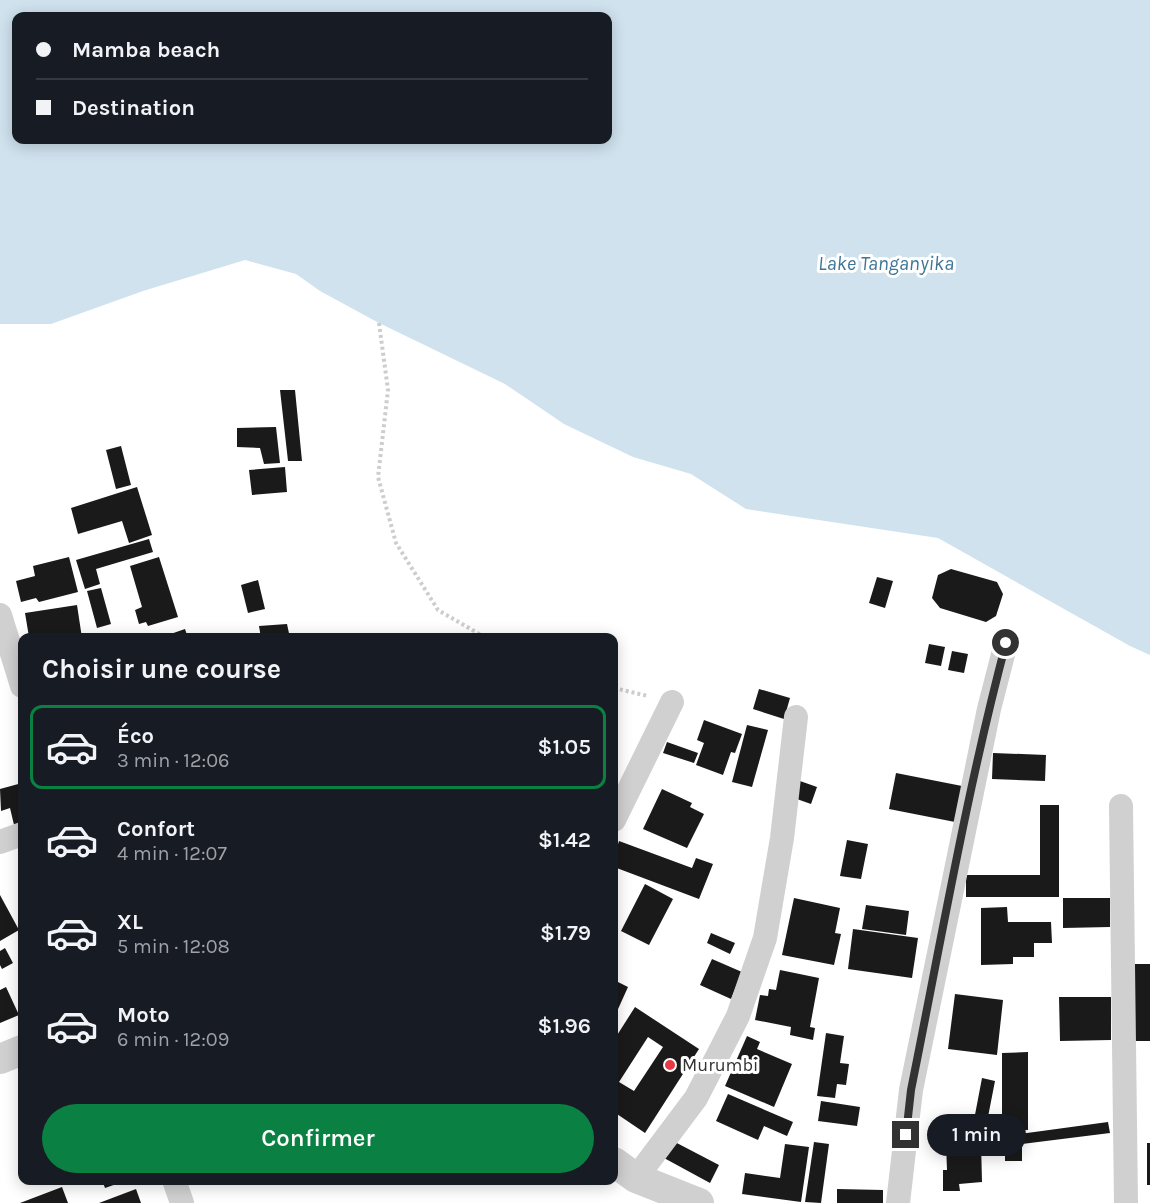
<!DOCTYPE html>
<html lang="fr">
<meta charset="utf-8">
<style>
:root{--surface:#171b24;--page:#242831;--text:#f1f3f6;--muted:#9ea1a6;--line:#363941;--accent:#0b8043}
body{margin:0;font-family:Karla,sans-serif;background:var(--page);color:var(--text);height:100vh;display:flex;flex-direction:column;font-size:22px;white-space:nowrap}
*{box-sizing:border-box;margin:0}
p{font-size:20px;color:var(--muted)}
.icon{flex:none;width:33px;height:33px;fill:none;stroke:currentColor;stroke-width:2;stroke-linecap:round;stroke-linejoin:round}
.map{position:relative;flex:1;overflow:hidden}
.drawer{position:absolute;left:18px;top:633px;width:600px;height:552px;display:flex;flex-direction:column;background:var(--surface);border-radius:12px;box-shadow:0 3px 15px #0003}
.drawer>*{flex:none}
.top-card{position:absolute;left:12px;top:12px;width:600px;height:132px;border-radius:12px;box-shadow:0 3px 15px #0003;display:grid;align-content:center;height:132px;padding:0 24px;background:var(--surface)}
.end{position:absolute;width:27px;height:27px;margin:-14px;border:8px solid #333;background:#fff;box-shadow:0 0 0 3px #fff}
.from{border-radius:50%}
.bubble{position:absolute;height:42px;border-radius:21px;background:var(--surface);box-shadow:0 3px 15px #0003;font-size:20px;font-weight:600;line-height:42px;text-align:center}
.top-card b{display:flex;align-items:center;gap:21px;height:57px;font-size:22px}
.top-card b+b{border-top:2px solid var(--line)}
.top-card i{width:15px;height:15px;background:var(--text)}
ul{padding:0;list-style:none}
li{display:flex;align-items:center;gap:18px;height:84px;margin:0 12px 9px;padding:0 12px;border:3px solid transparent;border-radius:12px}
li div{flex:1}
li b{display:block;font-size:22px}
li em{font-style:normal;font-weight:600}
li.on{border-color:var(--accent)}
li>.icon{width:54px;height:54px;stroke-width:1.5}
h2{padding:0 24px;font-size:27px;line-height:72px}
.action{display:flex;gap:12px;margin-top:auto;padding:12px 24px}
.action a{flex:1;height:69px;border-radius:36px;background:var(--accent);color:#fff;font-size:24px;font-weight:600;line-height:69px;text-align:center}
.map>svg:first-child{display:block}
.water{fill:#cfe2ee;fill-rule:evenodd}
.building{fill:#1a1a1a;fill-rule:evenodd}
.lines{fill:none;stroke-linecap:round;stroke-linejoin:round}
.path{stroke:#cdcdcd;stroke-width:4;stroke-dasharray:3 3;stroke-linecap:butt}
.minor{stroke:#d0d0d0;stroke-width:24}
.tertiary{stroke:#d0d0d0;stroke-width:30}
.route{stroke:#333;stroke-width:8}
.poi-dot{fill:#e63946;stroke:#fff;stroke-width:2}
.labels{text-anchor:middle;stroke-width:6;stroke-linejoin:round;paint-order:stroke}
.poi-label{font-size:18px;fill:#333;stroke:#fff;text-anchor:start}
.water-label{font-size:20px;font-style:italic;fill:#3f7597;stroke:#fff}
</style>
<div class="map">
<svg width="1150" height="1203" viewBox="0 0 1150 1203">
<rect width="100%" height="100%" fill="#fff"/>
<path class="water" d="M 0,0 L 1150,0 L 1150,655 L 1130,646 L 938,538 L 746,509 L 691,474 L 633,457 L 564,424 L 505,384 L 379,323 L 320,291 L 296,274 L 245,260 L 143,291 L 51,324 L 0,324 ZM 16,16 L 608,16 L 608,140 L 16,140 Z"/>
<path class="building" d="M 280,390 L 295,390 L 302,461 L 288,461 Z
M 276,427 L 280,463 L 264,464 L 260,448 L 237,447 L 237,428 Z
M 121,446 L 131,485 L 116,489 L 106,450 Z
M 285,467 L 287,492 L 252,495 L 249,470 Z
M 137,487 L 152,535 L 129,543 L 122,521 L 78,534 L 71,508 Z
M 149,539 L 153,552 L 96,569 L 100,584 L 85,589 L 76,560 Z
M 69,557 L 78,592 L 39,602 L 36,598 L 21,602 L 16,581 L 35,576 L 33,566 Z
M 159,557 L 178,617 L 148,626 L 146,622 L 139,624 L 135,610 L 142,607 L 130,566 Z
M 951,569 L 997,582 L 1003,594 L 996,616 L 986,622 L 940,608 L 932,598 L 938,575 Z
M 877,577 L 893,581 L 885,608 L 869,603 Z
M 258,580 L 265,609 L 248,613 L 241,585 Z
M 101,588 L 111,624 L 97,628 L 87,591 Z
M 77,605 L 82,638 L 29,637 L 25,613 Z
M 287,624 L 290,638 L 261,638 L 259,626 Z
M 185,629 L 188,638 L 162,638 L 162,637 Z
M 929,644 L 945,647 L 941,666 L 925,663 Z
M 952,651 L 968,654 L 964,673 L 948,670 Z
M 759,689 L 790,698 L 784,719 L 753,709 Z
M 704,720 L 742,734 L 735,753 L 731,752 L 723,775 L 696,765 L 704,743 L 697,740 Z
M 747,725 L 768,730 L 752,787 L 732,782 Z
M 667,742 L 698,753 L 694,763 L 663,753 Z
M 993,753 L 1046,755 L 1045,781 L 992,779 Z
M 896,773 L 962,786 L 955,822 L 889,809 Z
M 800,781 L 817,787 L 811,804 L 794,798 Z
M 22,783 L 22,827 L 15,829 L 10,808 L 1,811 L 0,789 Z
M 662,789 L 692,803 L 690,807 L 704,814 L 687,848 L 643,829 Z
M 1040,805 L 1059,805 L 1059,897 L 966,897 L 966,875 L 1040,875 Z
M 847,840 L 868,844 L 861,879 L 840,876 Z
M 619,841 L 692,868 L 696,858 L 713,864 L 699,899 L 614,867 L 614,857 Z
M 645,884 L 673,899 L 649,945 L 621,931 Z
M 0,895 L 19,930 L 0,941 Z
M 794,898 L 840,908 L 835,933 L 841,934 L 834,965 L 782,955 Z
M 1063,898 L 1110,898 L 1110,927 L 1063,928 Z
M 866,905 L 909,911 L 906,935 L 862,929 Z
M 1007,907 L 1008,922 L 1051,922 L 1052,943 L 1034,943 L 1034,957 L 1013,957 L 1013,964 L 981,965 L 981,908 Z
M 853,929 L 918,938 L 912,978 L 848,969 Z
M 711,933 L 735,943 L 730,954 L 707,943 Z
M 5,948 L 13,963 L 2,969 L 0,965 L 0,951 Z
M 712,959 L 742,972 L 731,999 L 700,985 Z
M 1128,964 L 1150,964 L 1150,1041 L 1129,1041 Z
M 780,970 L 819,978 L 810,1027 L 815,1028 L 813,1040 L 790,1035 L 791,1027 L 755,1020 L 760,995 L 768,996 L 769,989 L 776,990 Z
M 614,980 L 628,987 L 614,1018 Z
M 6,987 L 19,1015 L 0,1023 L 0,990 Z
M 955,994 L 1003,1000 L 997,1055 L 948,1049 Z
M 1059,997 L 1111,997 L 1111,1040 L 1060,1041 Z
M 635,1007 L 699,1049 L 645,1133 L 614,1112 L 614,1040 ZM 648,1037 L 663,1047 L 634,1091 L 619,1082 Z
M 826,1033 L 844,1036 L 840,1063 L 849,1064 L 846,1085 L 837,1084 L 835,1098 L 817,1096 Z
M 747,1036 L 760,1042 L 757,1049 L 792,1064 L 774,1107 L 725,1086 Z
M 1028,1052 L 1028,1130 L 1002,1130 L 1002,1053 Z
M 982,1078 L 995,1081 L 987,1122 L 974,1120 Z
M 728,1094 L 793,1122 L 787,1136 L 764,1126 L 758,1140 L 716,1121 Z
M 821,1101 L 860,1107 L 857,1126 L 818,1121 Z
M 1108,1122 L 1110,1133 L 1022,1144 L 1022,1161 L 1005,1161 L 1005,1136 Z
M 673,1141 L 719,1165 L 710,1183 L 664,1158 Z
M 814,1142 L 829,1144 L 821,1203 L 805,1202 Z
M 981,1142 L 982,1182 L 959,1184 L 960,1191 L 943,1191 L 943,1170 L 947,1170 L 946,1144 Z
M 1147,1143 L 1150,1143 L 1150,1185 L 1147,1185 Z
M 785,1144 L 809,1147 L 801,1202 L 742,1194 L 745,1173 L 780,1178 Z
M 102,1180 L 125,1180 L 125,1181 L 105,1188 Z
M 62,1187 L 68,1203 L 20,1203 Z
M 136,1189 L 141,1203 L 99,1203 Z
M 837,1189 L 883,1190 L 883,1203 L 837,1203 Z"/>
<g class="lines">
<path class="path" d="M 379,323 L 388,390 L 378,477 L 396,543 L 438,610 L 486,638
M 614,688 L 648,696"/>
<path class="minor" d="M 0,615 L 22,686
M 1121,806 L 1126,1203
M 614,820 L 672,702
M 0,842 L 22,834
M 636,1178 L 696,1098 L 738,1016 L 765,938 L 782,838 L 796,717
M 174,1180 L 182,1203
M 898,1203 L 911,1090 L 989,709 L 1006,643"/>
<path class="tertiary" d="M 0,1059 L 22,1050
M 614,1162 L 636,1178 L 699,1203"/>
</g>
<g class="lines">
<path class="route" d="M 906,1135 L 911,1090 C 941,941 967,790 1006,643"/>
</g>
<circle class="poi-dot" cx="670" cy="1065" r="6"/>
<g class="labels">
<g class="poi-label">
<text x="682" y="1071">Murumbi</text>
</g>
<g class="water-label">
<text x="886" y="270">Lake Tanganyika</text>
</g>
</g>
</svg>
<i class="end from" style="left:1006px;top:643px"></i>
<i class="end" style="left:906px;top:1135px"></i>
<div class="bubble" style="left:927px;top:1114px;width:99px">1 min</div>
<div class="top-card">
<b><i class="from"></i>Mamba beach</b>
<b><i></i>Destination</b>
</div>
<section class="drawer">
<h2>Choisir une course</h2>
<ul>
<li class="on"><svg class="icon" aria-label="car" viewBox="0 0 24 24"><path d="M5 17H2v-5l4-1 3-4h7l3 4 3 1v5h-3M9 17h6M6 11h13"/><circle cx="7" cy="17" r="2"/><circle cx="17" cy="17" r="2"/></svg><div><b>Éco</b><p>3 min · 12:06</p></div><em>$1.05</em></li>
<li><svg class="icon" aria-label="car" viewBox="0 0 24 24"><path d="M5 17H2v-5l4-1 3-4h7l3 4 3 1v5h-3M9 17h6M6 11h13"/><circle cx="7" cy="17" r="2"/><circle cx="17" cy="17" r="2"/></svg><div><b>Confort</b><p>4 min · 12:07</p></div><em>$1.42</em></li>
<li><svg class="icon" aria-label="car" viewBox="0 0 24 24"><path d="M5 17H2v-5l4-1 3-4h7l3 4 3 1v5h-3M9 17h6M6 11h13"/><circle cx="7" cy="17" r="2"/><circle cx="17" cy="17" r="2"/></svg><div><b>XL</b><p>5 min · 12:08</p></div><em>$1.79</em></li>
<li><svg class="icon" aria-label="car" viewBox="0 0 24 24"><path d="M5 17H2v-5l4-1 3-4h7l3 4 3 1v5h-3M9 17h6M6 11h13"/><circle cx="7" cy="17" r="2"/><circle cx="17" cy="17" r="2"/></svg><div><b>Moto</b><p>6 min · 12:09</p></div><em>$1.96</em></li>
</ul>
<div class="action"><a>Confirmer</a></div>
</section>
</div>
